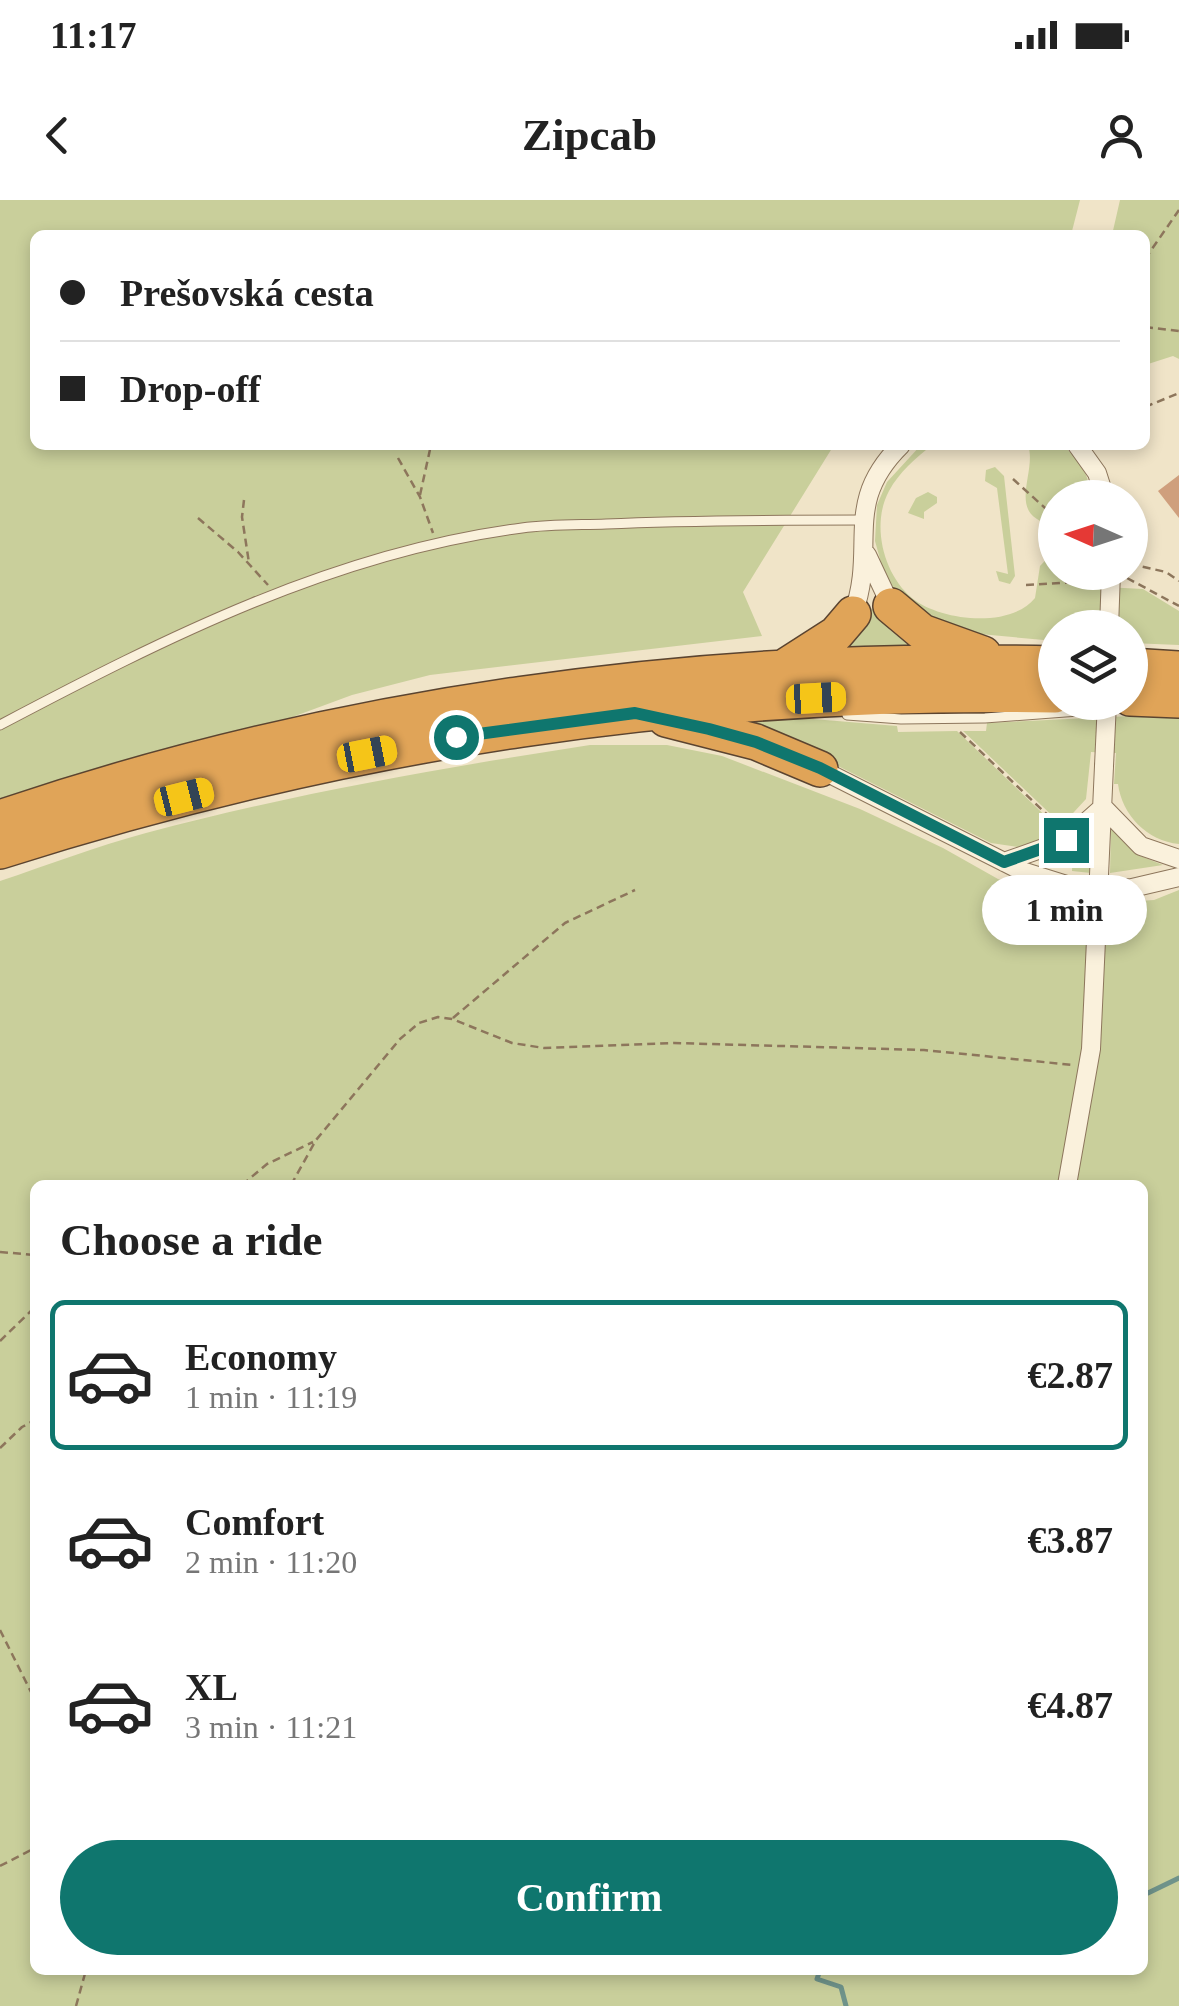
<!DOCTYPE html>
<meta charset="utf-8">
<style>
:root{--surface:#fff;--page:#f2f2f2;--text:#222;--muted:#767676;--line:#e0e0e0;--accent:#0f766e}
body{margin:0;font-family:Georgia,serif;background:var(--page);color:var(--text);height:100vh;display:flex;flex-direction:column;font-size:38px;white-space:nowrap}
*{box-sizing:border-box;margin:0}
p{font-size:32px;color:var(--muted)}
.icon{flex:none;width:55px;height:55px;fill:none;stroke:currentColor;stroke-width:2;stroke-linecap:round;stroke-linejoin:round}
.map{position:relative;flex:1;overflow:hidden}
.drawer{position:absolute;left:30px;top:980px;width:1118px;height:795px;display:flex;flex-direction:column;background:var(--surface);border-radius:15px;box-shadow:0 5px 15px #0003}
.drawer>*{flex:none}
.banner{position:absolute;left:30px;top:30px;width:1120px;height:220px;border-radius:15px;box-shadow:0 5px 15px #0003;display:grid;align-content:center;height:220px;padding:0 30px;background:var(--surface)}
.needle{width:65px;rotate:273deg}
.controls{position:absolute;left:1038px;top:280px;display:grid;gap:20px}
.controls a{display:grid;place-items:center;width:110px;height:110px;border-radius:50%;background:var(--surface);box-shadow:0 5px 15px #0003;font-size:50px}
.end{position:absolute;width:45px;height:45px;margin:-22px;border:12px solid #0f766e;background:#fff;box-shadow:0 0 0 5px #fff}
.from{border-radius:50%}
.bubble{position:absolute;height:70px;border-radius:35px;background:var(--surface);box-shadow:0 5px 15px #0003;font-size:32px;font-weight:800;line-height:70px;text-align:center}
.car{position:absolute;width:30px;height:60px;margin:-30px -15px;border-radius:12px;box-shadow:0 0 8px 2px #0007;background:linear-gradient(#f5c518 24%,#345 0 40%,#f5c518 0 76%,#345 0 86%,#f5c518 0)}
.banner b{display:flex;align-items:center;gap:35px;height:95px;font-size:38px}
.banner b+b{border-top:2px solid var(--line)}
.banner i{width:25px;height:25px;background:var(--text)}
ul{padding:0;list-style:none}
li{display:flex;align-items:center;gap:30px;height:150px;margin:0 20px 15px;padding:0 10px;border:5px solid transparent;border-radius:15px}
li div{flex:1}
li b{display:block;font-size:38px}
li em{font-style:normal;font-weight:800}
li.current{border-color:var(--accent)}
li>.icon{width:90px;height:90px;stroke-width:1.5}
h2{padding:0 30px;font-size:45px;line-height:120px}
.cta{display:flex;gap:20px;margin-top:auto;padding:20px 30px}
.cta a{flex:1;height:115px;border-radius:60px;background:var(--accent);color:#fff;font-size:40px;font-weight:800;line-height:115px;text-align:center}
.status{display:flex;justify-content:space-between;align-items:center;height:70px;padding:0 50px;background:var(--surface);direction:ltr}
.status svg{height:28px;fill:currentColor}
header{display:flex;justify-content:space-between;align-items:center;height:130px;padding:0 30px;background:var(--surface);font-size:45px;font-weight:800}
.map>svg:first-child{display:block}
.green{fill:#c9cf9b;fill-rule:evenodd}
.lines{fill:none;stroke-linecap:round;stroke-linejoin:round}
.stream{stroke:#6f938a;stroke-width:5}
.building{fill:#cf9f7d}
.lane-casing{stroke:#8d765c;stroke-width:11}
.street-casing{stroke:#8d765c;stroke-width:20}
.highway-casing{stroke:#5b4430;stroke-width:38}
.path{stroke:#8d765c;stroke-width:2.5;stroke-dasharray:8 5;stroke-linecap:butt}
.lane{stroke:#faf1dc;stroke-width:9}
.street{stroke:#faf1dc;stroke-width:18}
.highway{stroke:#e0a458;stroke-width:35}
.street-bridge-casing{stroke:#8d765c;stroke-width:20;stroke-linecap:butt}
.street-bridge{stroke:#faf1dc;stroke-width:18}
.route{stroke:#0f766e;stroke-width:12}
</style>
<div class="status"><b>11:17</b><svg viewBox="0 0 49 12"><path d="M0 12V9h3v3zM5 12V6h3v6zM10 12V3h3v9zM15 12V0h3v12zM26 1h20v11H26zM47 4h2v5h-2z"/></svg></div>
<header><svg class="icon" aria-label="back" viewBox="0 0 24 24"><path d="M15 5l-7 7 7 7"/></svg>Zipcab<svg class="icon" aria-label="person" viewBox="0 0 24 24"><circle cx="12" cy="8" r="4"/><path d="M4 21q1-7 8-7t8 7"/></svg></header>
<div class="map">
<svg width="1179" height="1806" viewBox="0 0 1179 1806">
<rect width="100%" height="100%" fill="#f0e4c8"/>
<path class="green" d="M 0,0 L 1080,0 L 1071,35 L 35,35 L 35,245 L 834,245 L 743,392 L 762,436 L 430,475 L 352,495 L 260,529 L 0,601 Z
M 1120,0 L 1179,0 L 1179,159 L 1173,156 L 1145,165 L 1145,35 L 1112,35 Z
M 921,245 L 932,245 C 916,258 899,272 889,291 C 871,324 883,374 912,398 C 940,421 1010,429 1035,398 L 1040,366 L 1055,350 L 1055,372 L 1105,373 L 1105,387 L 1143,389 L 1179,411 L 1179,445 L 1130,443 L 1130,428 L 1055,428 L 1055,441 L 947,431 L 896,397 L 885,377 L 875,341 L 877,305 L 887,282 Z
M 1028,245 L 1063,245 C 1079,261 1091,274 1089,297 L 1055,298 L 1055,325 C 1003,317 1038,273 1028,245 Z
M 995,267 L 1004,276 L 1015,376 L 1010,384 L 999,381 L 996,371 L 1008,374 L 997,288 L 985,281 L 986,270 Z
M 928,292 L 937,297 L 937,303 L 924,312 L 924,319 L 908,313 L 916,298 Z
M 872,408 L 890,430 L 911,447 L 845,449 L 863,430 Z
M 777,516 L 897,526 L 898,532 L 957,531 L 1058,628 L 1059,633 L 1018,647 L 991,643 L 826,560 L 727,524 Z
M 1131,516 L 1179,518 L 1179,644 C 1147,641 1122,615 1118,584 L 1114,584 L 1116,553 L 1091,552 L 1086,599 L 1062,625 L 963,531 L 986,531 L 987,523 Z
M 590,545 L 667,545 L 722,556 L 860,609 L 943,648 L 998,679 L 1040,696 L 1107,703 L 1154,700 L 1179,690 L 1179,1806 L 0,1806 L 0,681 C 48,665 97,646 146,633 C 292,594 441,568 590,545 ZM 35,985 L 1142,985 L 1142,1770 L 35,1770 Z
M 1093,628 L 1091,673 L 1072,671 L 1073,646 Z
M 1111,628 L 1138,655 L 1163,665 L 1110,673 Z"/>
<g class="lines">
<path class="stream" d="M 1142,1692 L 1148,1693 L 1179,1678
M 820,1770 L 817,1779 L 841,1787 L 846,1806"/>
</g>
<path class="building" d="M 1179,275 L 1179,318 L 1158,291 Z"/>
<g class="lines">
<defs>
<path id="lane" d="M 847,515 L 901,519 L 985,518 L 1105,509
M 0,525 C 165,438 335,352 522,328 C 550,324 578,325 606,324 C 691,320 778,320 864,320"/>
<path id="street" d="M 1077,245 L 1097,273 L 1105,298
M 867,355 L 891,406
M 853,414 C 878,346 841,304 901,245
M 1109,428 L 1111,372
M 820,569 L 1022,671 L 1070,686 L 1100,690 L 1132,688 L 1179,677
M 1103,607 L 1141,646 L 1179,659
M 1004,662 L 1066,640 L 1103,607
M 1067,985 L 1091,849 L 1104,566"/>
<path id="highway" d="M 891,406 L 922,432 L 983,454
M 1130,466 L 1179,469
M 783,468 L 836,434 L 853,414
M 1130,498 L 1179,500
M 666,519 L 756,542 L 820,569
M 0,618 C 336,504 700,454 1055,464
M 0,651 C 348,540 690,489 1055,495"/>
</defs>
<use href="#lane" class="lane-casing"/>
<use href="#street" class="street-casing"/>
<use href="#highway" class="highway-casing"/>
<path class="path" d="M 1145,59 L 1179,10
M 1145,127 L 1179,131
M 1145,207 L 1179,193
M 398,258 L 420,297 L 433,333
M 1013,279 L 1055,317
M 420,295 L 431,245
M 244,300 L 242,317 L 249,363
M 198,318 L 238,352 L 268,385
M 1130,364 L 1166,372 L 1179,381
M 1127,378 L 1179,406
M 1026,385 L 1095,381
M 960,532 L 1056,623
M 1070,702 L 1070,716 L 1077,727
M 453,818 L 565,723 L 635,690
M 242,985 L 267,964 L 313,942
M 291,985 L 316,940 L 400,839 L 419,823 L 438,817 L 452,819 L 512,843 L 544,848 L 674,843 L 924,850 L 1073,865
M 0,1052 L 35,1055
M 0,1141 L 35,1107
M 0,1248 L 22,1227 L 35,1220
M 0,1430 L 35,1500
M 0,1666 L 35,1648
M 76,1806 L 86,1770"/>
<use href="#lane" class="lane"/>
<use href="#street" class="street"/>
<use href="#highway" class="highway"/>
<defs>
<path id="street-bridge" d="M 1104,566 L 1107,502"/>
</defs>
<use href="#street-bridge" class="street-bridge-casing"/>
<use href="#street-bridge" class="street-bridge"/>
</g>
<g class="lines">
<path class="route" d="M 456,537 L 635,513 L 709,529 L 756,542 L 820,568 L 1004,662 L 1066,640"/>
</g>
</svg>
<div class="controls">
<a><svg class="needle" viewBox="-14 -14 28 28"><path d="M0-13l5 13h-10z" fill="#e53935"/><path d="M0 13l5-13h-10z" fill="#767676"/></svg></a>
<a><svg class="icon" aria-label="layers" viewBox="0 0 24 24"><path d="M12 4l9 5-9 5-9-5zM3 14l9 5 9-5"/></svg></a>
</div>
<i class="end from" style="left:456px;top:537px"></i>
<i class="end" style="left:1066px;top:640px"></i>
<div class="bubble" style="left:982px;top:675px;width:165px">1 min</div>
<i class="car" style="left:816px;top:498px;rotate:87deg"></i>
<i class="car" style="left:367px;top:554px;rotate:79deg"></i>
<i class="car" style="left:184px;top:597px;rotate:76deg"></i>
<div class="banner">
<b><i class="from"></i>Prešovská cesta</b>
<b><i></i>Drop-off</b>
</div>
<section class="drawer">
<h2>Choose a ride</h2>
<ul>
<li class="current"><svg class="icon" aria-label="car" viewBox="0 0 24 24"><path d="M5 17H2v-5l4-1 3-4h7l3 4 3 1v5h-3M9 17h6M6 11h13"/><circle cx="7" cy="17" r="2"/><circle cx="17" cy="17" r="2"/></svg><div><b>Economy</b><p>1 min · 11:19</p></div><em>€2.87</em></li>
<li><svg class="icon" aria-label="car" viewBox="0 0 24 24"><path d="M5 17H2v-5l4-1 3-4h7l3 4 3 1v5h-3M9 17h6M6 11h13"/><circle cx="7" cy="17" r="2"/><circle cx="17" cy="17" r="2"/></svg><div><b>Comfort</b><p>2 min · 11:20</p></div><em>€3.87</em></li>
<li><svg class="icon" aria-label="car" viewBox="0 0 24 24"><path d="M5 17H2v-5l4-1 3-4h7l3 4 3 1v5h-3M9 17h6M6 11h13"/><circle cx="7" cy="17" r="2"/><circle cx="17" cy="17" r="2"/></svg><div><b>XL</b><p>3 min · 11:21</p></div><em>€4.87</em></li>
</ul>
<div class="cta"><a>Confirm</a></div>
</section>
</div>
